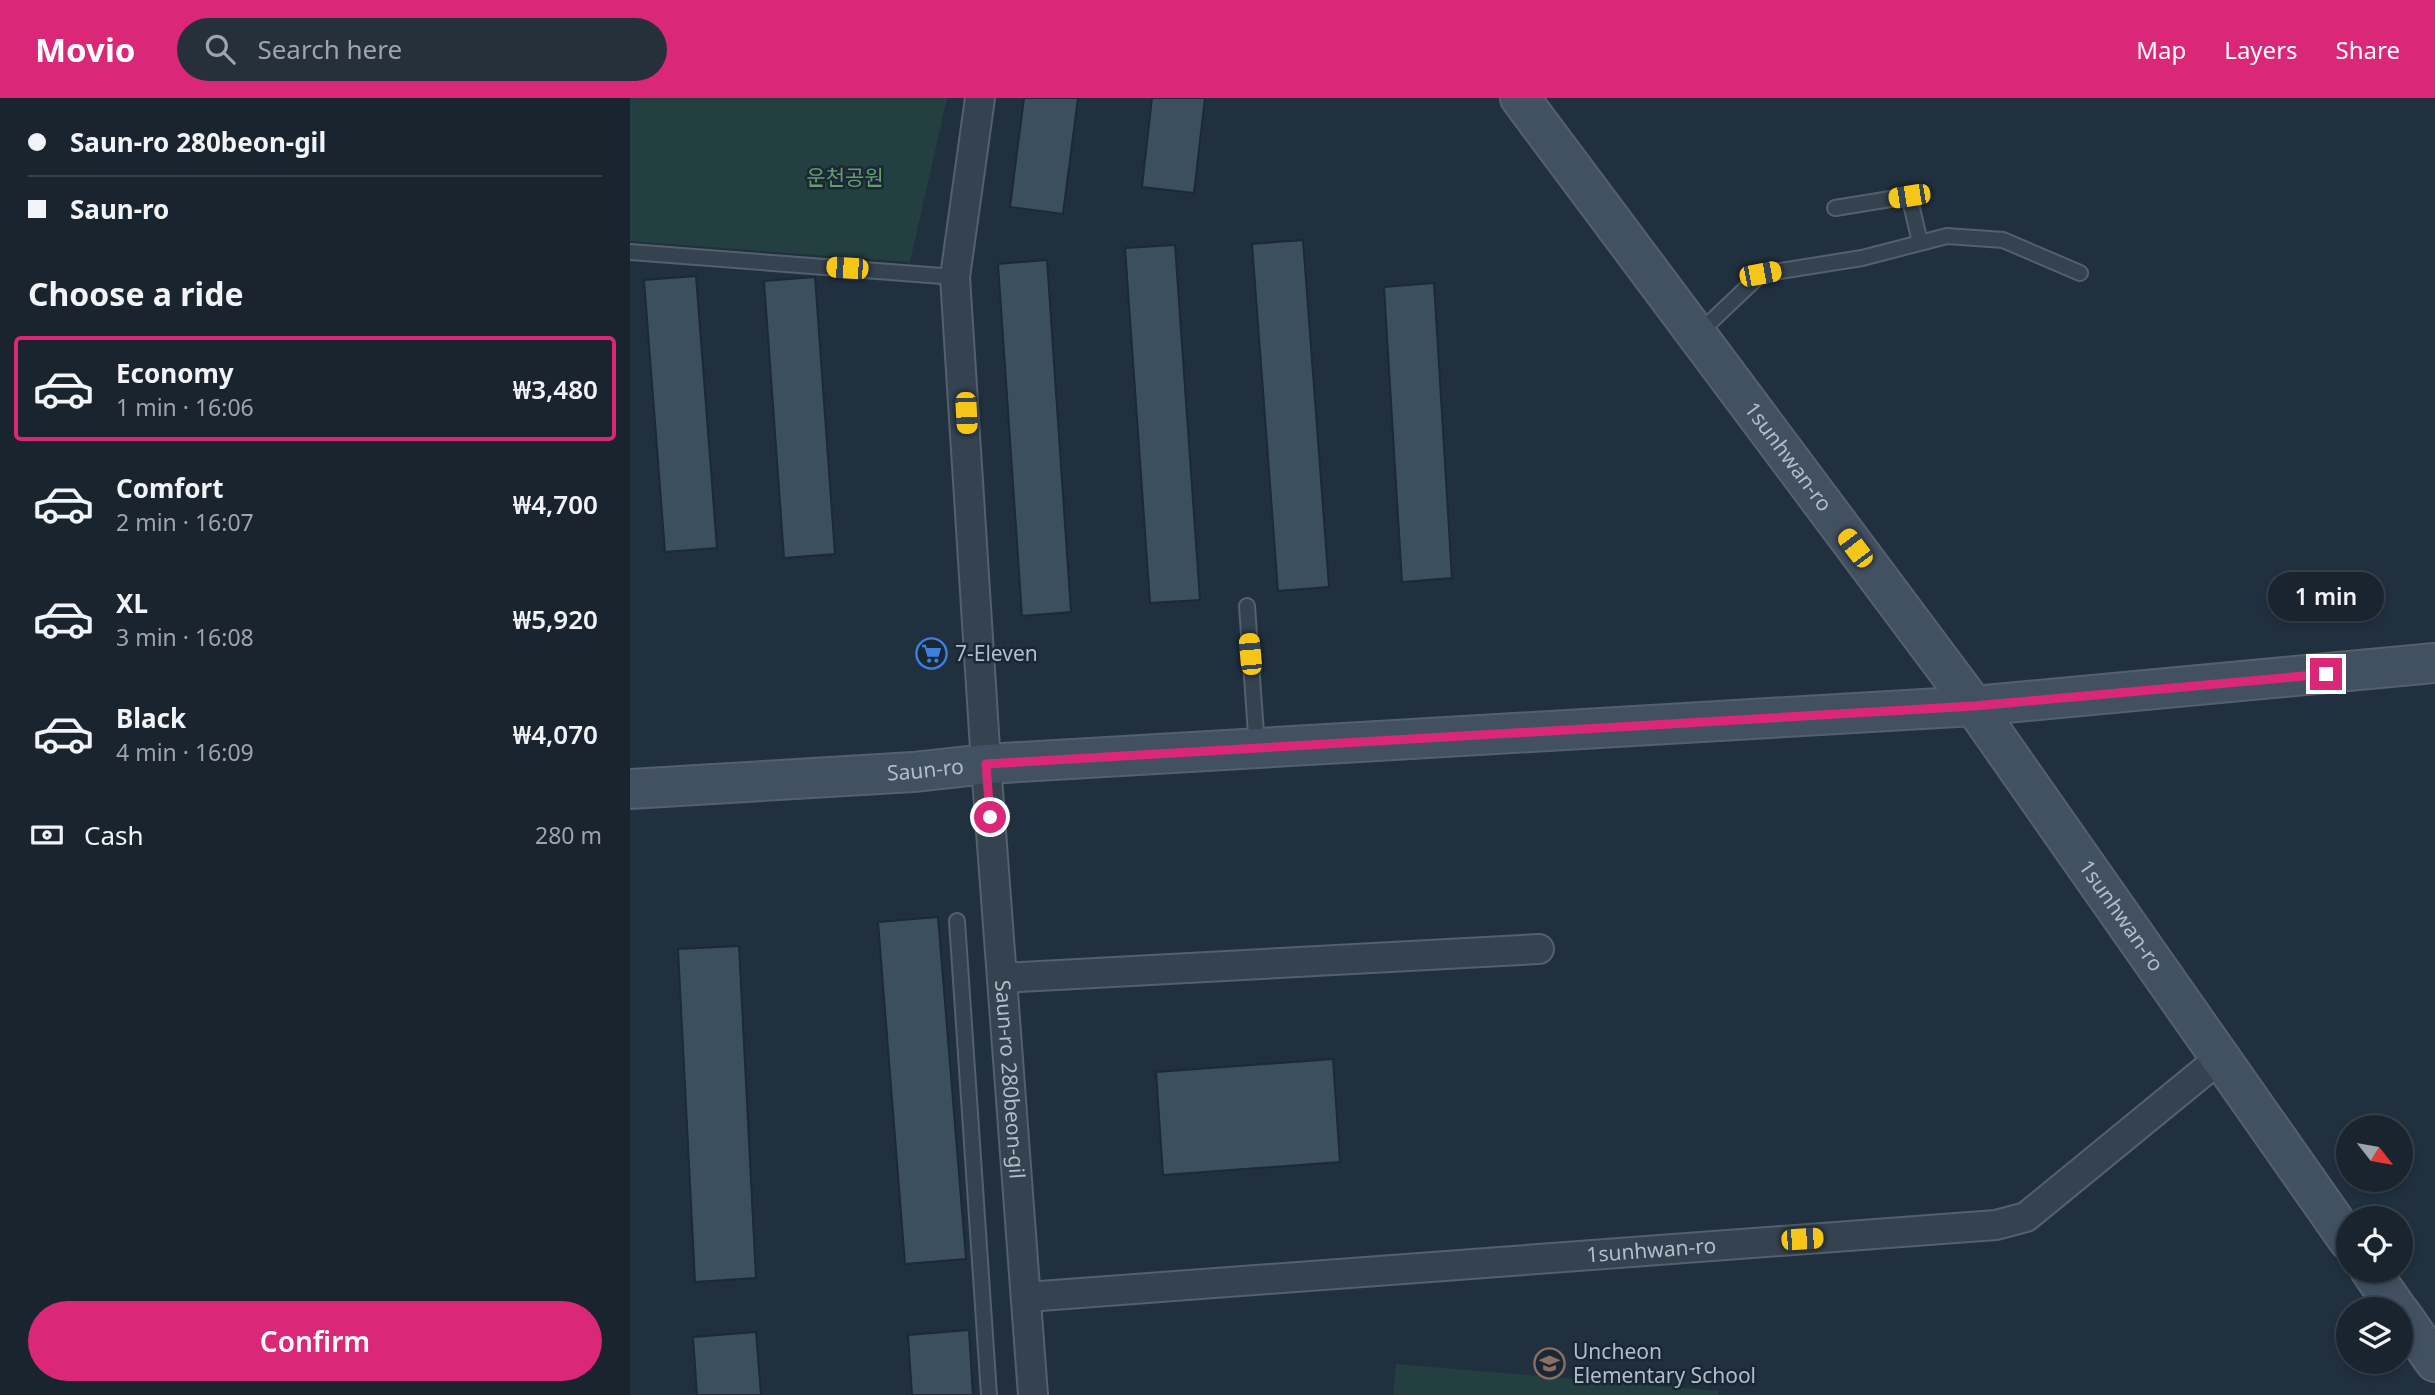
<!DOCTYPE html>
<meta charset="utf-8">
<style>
:root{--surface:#19242f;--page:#26303b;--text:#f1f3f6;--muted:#9fa4aa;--line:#37414b;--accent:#db2777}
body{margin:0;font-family:"Noto Sans","Noto Sans KR",sans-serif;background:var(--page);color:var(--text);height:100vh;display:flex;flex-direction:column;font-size:26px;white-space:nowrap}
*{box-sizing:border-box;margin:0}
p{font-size:23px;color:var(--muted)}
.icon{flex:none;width:38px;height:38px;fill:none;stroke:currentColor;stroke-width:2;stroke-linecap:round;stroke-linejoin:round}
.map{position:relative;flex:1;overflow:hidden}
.sheet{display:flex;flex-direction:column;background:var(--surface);width:630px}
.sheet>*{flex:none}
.banner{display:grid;align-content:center;height:154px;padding:0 28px;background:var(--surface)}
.needle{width:46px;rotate:121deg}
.fabs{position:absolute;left:1706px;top:1017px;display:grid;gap:14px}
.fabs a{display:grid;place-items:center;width:77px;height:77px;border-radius:50%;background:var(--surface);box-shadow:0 4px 10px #0003,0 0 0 2px var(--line);font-size:35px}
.end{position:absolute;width:32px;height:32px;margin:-16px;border:9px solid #db2777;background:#fff;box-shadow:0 0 0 4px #fff}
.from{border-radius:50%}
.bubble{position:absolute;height:49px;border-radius:24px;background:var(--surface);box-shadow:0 4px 10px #0003,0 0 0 2px var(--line);font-size:23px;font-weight:600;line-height:49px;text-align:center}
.car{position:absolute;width:21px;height:42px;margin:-21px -10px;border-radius:9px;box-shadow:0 0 5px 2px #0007;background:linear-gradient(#f5c518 24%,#345 0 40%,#f5c518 0 76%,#345 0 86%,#f5c518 0)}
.banner b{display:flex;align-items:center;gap:24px;height:66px;font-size:26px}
.banner b+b{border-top:2px solid var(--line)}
.banner i{width:18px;height:18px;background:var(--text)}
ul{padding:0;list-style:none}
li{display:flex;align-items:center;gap:21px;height:105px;margin:0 14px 10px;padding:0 14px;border:4px solid transparent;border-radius:7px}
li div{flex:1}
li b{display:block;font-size:26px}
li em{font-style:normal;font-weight:600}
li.on{border-color:var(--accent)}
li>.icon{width:63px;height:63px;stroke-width:1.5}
h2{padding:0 28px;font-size:32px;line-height:84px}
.pay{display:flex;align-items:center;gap:18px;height:77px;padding:0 28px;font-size:26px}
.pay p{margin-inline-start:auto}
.primary-button{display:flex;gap:14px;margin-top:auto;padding:14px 28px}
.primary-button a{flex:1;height:80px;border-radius:42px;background:var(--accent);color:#fff;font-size:28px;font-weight:600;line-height:80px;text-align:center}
header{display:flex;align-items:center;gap:42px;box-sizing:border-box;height:98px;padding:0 35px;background:var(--accent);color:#fff}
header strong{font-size:33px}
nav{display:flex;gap:38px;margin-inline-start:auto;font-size:24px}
.search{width:490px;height:63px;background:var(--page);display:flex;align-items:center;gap:18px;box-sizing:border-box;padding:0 24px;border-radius:38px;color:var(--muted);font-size:26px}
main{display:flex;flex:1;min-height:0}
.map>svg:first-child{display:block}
.green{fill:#233f40}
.building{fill:#3c4f5f;stroke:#1c2936;stroke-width:2}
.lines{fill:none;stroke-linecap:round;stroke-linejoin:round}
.lane-casing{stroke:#53606d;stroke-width:18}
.street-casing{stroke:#53606d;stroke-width:32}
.secondary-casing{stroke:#53606d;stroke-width:42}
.lane{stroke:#35424f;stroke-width:14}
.street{stroke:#35424f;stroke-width:28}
.secondary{stroke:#425162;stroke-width:38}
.route{stroke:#db2777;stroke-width:9}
.labels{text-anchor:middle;stroke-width:5;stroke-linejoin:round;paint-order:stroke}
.park-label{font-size:21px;fill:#659e6d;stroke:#1a2734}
.street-label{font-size:21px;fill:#b1bdca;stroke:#1a2734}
.poi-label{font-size:21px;fill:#b1bdca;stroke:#1a2734;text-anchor:start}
</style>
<header>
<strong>Movio</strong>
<div class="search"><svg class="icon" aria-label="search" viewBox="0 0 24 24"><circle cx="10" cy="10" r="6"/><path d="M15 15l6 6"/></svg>Search here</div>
<nav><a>Map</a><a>Layers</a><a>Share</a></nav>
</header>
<main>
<section class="sheet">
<div class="banner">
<b><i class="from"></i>Saun-ro 280beon-gil</b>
<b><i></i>Saun-ro</b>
</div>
<h2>Choose a ride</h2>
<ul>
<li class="on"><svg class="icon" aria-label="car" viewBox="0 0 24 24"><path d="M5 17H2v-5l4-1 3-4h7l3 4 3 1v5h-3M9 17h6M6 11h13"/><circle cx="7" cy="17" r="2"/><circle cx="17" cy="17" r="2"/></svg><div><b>Economy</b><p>1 min · 16:06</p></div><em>₩3,480</em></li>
<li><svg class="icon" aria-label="car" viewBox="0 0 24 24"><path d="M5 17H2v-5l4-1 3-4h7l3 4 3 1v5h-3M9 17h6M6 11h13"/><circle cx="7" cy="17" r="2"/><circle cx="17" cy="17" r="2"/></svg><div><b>Comfort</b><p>2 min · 16:07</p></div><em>₩4,700</em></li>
<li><svg class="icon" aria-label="car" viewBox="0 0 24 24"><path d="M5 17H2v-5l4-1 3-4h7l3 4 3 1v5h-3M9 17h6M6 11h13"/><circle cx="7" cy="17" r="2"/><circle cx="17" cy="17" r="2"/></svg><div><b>XL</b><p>3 min · 16:08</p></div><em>₩5,920</em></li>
<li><svg class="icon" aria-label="car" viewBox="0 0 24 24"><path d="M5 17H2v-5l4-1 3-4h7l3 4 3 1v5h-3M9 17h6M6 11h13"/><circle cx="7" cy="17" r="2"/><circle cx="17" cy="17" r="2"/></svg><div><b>Black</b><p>4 min · 16:09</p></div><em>₩4,070</em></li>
</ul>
<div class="pay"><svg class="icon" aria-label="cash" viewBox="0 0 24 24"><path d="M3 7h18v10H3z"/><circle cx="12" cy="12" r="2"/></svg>Cash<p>280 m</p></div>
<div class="primary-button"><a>Confirm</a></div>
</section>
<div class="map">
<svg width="1805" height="1297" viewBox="0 0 1805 1297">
<rect width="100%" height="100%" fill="#21303f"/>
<path class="green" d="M 0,0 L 317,0 L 280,164 L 0,143 Z
M 766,1266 L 1088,1293 L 1088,1297 L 763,1297 Z"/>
<path class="building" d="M 394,0 L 448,0 L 433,116 L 380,109 Z
M 522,0 L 575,0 L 564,95 L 512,89 Z
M 673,142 L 699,489 L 648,493 L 622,146 Z
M 545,147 L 570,502 L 520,505 L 495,150 Z
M 417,162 L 441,514 L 392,518 L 368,166 Z
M 66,178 L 87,450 L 35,454 L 14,182 Z
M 185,179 L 205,456 L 154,460 L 134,183 Z
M 804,185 L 822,480 L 772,484 L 754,189 Z
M 308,819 L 336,1161 L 275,1166 L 248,824 Z
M 109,848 L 126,1180 L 65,1184 L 48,851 Z
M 703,961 L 710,1064 L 533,1077 L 526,974 Z
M 339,1232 L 343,1297 L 282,1297 L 278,1237 Z
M 126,1234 L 131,1297 L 67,1297 L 63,1239 Z"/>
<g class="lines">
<defs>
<path id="lane" d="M 1205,110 L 1279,98 L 1290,144
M 0,154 L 325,179
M 1068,236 L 1131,176 L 1232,160 L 1317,138 L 1373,142 L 1450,175
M 617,508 L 627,650
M 327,823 L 359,1297"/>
<g id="street">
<path id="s1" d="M 350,0 L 325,179 L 356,666 L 403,1297"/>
<path d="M 372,880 L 909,851"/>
<path id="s2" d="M 397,1199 L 1366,1127 L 1396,1119 L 1589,961"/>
</g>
<g id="secondary">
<path id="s3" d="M 890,0 L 1344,608 L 1718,1142"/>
<path id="s4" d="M 0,691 L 283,674 L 356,666 L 1344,608 L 1805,565"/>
<path d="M 1740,1172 L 1767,1211"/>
<path d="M 1771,1216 L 1805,1264"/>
</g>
</defs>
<use href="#lane" class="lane-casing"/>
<use href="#street" class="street-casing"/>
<use href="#secondary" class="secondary-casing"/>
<use href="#lane" class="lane"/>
<use href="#street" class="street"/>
<use href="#secondary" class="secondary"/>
</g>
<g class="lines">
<path class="route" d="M 360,719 L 356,666 L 1344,608 L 1696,576"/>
</g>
<defs>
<symbol id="supermarket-ring" viewBox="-11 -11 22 22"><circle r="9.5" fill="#1a2734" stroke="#3f7fe0" stroke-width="1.5"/><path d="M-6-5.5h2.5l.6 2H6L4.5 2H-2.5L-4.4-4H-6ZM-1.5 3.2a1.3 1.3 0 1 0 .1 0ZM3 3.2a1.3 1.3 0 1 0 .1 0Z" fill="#3f7fe0"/></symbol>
<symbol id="school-ring" viewBox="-11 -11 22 22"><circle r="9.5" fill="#1a2734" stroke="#8d6e63" stroke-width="1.5"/><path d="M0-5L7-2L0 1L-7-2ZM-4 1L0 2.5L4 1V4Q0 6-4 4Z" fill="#8d6e63"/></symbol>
</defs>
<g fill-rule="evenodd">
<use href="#supermarket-ring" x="284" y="538" width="35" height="35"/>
<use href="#school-ring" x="902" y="1248" width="35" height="35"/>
</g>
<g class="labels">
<g class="park-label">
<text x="215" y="87">운천공원</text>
</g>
<g class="street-label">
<text dy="7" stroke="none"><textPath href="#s3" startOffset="448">1sunhwan-ro</textPath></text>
<text dy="7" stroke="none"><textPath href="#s4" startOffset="296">Saun-ro</textPath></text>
<text dy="7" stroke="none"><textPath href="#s3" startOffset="1015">1sunhwan-ro</textPath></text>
<text dy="7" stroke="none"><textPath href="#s1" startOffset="985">Saun-ro 280beon-gil</textPath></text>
<text dy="7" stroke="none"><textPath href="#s2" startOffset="626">1sunhwan-ro</textPath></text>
</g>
<g class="poi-label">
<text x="325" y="563">7-Eleven</text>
<text x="943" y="1261">Uncheon<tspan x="943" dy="24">Elementary School</tspan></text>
</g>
</g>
</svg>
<div class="fabs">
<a><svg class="needle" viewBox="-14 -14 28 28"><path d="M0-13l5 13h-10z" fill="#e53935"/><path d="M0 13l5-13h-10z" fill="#9fa4aa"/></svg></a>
<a><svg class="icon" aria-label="locate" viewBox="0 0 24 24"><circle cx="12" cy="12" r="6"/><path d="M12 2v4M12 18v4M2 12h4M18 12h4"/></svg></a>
<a><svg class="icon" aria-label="layers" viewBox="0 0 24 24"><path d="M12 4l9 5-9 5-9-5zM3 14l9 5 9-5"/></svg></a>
</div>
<i class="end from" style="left:360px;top:719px"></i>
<i class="end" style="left:1696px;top:576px"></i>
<div class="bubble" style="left:1638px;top:474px;width:116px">1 min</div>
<i class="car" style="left:1279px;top:98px;rotate:261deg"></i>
<i class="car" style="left:217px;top:170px;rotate:274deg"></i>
<i class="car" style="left:1130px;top:176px;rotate:79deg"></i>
<i class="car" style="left:336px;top:315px;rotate:177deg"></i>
<i class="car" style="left:1225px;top:450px;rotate:323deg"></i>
<i class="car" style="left:620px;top:556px;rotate:355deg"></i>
<i class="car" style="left:1172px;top:1141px;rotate:86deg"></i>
</div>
</main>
